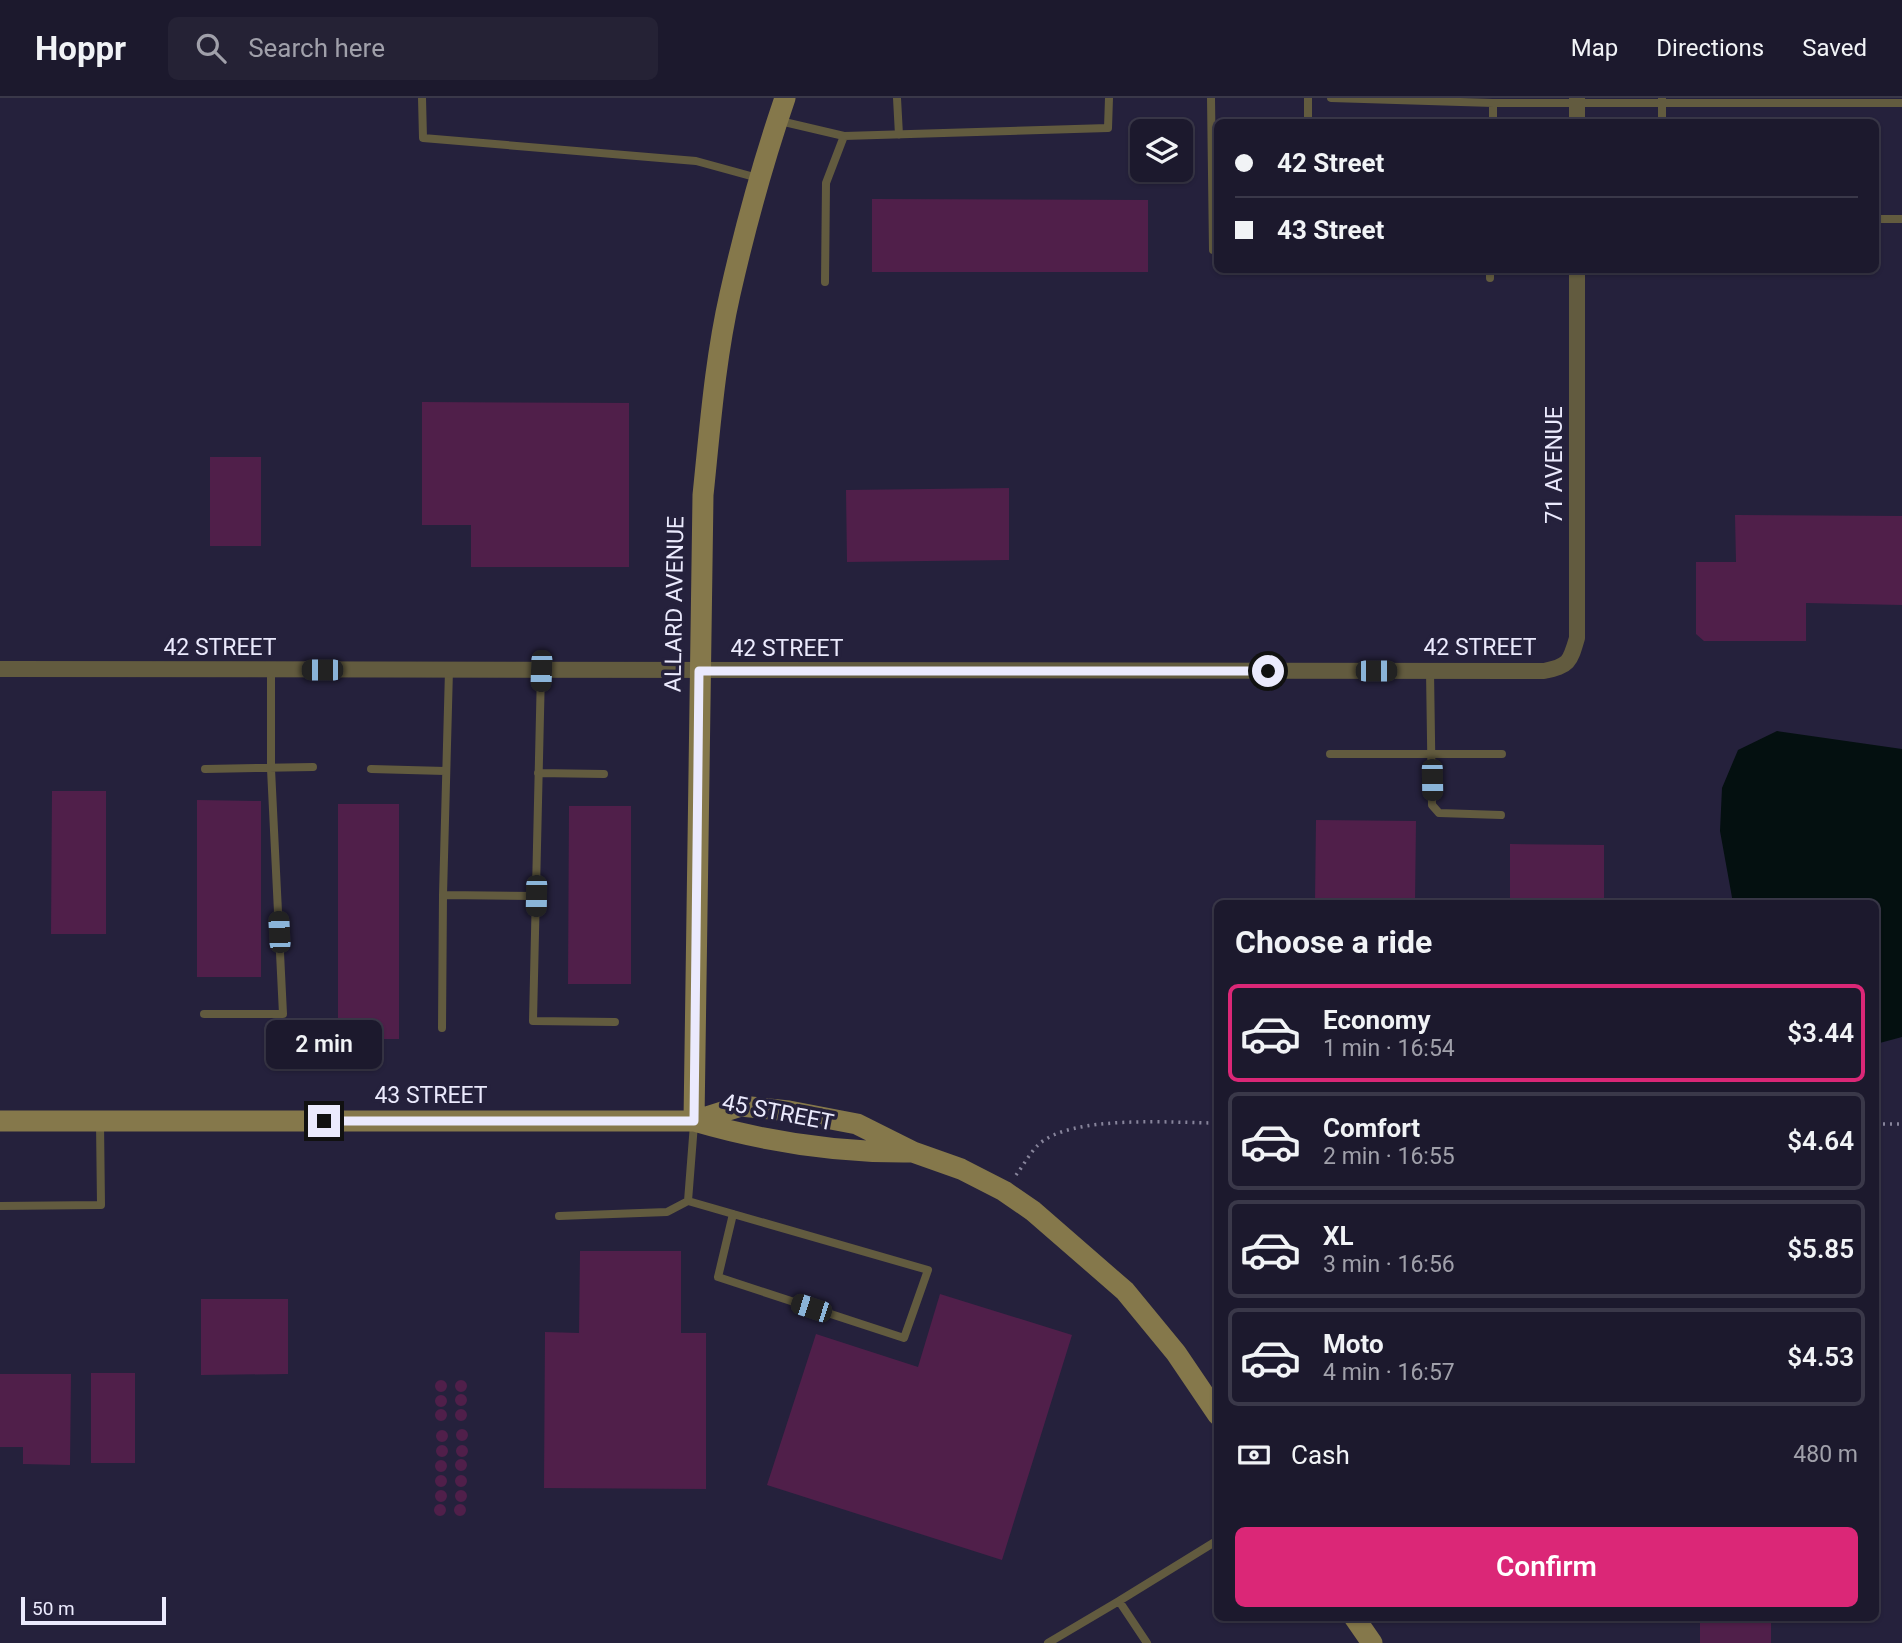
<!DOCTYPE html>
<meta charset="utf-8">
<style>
:root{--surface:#1c192d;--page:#252235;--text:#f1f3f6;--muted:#a0a0aa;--line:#3a3849;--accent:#db2777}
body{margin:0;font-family:Roboto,sans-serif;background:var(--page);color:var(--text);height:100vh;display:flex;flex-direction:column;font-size:26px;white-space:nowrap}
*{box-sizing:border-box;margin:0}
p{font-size:23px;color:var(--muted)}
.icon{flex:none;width:38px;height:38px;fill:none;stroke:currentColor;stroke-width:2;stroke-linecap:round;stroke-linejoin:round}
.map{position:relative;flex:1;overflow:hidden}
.drawer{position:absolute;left:1214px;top:802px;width:665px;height:721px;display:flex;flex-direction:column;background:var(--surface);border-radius:10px;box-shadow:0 2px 5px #0004,0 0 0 2px var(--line)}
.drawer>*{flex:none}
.top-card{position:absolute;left:1214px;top:21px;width:665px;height:154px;border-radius:10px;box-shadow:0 2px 5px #0004,0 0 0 2px var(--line);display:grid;align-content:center;height:154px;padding:0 21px;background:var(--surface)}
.tools{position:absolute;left:1130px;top:21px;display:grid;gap:14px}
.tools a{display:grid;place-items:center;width:63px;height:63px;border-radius:10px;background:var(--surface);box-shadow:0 2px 5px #0004,0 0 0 2px var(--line);font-size:35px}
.scale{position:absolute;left:21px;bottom:18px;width:145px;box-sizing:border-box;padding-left:7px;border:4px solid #ebeafd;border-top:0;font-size:19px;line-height:24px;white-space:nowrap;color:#ebeafd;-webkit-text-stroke:5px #25213c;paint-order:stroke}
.end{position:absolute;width:32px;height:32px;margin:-16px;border:9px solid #ebeafd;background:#111;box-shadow:0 0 0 4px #111}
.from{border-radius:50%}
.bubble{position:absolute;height:49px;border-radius:10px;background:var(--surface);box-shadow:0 2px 5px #0004,0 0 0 2px var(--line);font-size:23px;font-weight:600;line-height:49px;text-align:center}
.car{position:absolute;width:21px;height:42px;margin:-21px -10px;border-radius:9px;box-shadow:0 0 5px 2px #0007;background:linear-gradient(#222 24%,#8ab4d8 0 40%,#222 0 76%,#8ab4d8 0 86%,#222 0)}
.top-card b{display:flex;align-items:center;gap:24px;height:66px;font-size:26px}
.top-card b+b{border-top:2px solid var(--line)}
.top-card i{width:18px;height:18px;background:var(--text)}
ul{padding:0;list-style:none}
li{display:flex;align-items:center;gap:21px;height:98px;margin:0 14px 10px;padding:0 7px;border:4px solid var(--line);border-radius:10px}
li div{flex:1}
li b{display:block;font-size:26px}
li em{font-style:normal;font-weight:600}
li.active{border-color:var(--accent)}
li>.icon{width:63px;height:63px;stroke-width:1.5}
h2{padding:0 21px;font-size:32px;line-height:84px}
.pay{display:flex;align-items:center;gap:18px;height:77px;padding:0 21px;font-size:26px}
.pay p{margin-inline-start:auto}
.action{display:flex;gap:14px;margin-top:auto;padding:14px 21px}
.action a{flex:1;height:80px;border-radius:10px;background:var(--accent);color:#fff;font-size:28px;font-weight:600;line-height:80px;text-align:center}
header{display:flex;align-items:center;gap:42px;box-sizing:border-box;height:98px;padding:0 35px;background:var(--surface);border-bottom:2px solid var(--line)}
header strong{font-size:33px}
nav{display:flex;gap:38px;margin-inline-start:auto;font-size:24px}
.search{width:490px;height:63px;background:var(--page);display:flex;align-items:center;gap:18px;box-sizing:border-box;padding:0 24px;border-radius:10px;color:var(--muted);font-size:26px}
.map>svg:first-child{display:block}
.water{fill:#041010}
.building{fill:#501f4a}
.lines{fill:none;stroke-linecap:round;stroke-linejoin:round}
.path{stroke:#87849b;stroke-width:3.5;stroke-dasharray:2 5;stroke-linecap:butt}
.lane{stroke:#625b3f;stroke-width:8}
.street{stroke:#625b3f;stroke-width:16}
.secondary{stroke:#85784b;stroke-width:21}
.route{stroke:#ebeafd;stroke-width:9}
.labels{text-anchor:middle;stroke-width:7;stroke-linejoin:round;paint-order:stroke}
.street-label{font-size:23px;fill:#ebeafd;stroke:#25213c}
</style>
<header>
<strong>Hoppr</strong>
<div class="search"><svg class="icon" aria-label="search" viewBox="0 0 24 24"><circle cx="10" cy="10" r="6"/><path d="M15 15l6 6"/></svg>Search here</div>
<nav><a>Map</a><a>Directions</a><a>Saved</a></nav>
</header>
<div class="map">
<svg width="1902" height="1545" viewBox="0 0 1902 1545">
<rect width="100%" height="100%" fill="#25213c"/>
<path class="water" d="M 1777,633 L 1902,651 L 1902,939 L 1876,946 L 1876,805 L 1733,805 L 1720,733 L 1722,690 L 1738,652 Z"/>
<path class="building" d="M 872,101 L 1148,102 L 1148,174 L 872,174 Z
M 422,304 L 629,305 L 629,469 L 471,469 L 471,427 L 422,427 Z
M 210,359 L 261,359 L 261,448 L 210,448 Z
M 1009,390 L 1009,462 L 847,464 L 846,392 Z
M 1735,417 L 1902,418 L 1902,507 L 1806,505 L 1806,543 L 1704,543 L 1696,536 L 1696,464 L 1736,464 Z
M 52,693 L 106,693 L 106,836 L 51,836 Z
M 197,702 L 261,703 L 261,879 L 197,879 Z
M 338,706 L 399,706 L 399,941 L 338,941 Z
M 569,708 L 631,708 L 631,886 L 568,886 Z
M 1316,722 L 1416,723 L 1415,805 L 1315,805 Z
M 1510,746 L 1604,747 L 1604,805 L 1510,805 Z
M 580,1153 L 681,1153 L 681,1235 L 706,1235 L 706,1391 L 544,1390 L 545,1234 L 579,1235 Z
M 940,1196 L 1072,1237 L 1002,1462 L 767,1387 L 816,1236 L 918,1269 Z
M 201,1201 L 288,1201 L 288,1276 L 201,1277 Z
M 91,1275 L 135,1275 L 135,1365 L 91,1365 Z
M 0,1276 L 71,1276 L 70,1367 L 23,1366 L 23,1349 L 0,1349 Z
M435 1288a6 6 0 1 1 12 0a6 6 0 1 1-12 0Z
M455 1288a6 6 0 1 1 12 0a6 6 0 1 1-12 0Z
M455 1302a6 6 0 1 1 12 0a6 6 0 1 1-12 0Z
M435 1303a6 6 0 1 1 12 0a6 6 0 1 1-12 0Z
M455 1317a6 6 0 1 1 12 0a6 6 0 1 1-12 0Z
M435 1317a6 6 0 1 1 12 0a6 6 0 1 1-12 0Z
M456 1337a6 6 0 1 1 12 0a6 6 0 1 1-12 0Z
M436 1338a6 6 0 1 1 12 0a6 6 0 1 1-12 0Z
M456 1353a6 6 0 1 1 12 0a6 6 0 1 1-12 0Z
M436 1353a6 6 0 1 1 12 0a6 6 0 1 1-12 0Z
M455 1367a6 6 0 1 1 12 0a6 6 0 1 1-12 0Z
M435 1368a6 6 0 1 1 12 0a6 6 0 1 1-12 0Z
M455 1383a6 6 0 1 1 12 0a6 6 0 1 1-12 0Z
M435 1383a6 6 0 1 1 12 0a6 6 0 1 1-12 0Z
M435 1398a6 6 0 1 1 12 0a6 6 0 1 1-12 0Z
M455 1398a6 6 0 1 1 12 0a6 6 0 1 1-12 0Z
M454 1412a6 6 0 1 1 12 0a6 6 0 1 1-12 0Z
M434 1412a6 6 0 1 1 12 0a6 6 0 1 1-12 0Z
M 1700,1519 L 1771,1519 L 1771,1545 L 1700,1545 Z"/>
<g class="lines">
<path class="path" d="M 1876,1026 L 1902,1026
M 1016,1077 C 1023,1068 1030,1055 1038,1047 C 1071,1016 1174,1025 1218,1025"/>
<path class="lane" d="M 422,0 L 423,40 L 696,63 L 758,80
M 897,0 L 899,37
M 1211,0 L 1213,152 L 1218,152
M 1308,0 L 1308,24
M 1331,0 L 1493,5 L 1902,5
M 1662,0 L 1662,24
M 780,23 L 844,38 L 826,85 L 825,184
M 1493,24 L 1493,5
M 844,38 L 1108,30 L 1109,0
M 1876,121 L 1902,121
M 1490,180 L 1490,172
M 541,573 L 533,923 L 615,924
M 1430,573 L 1432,707 L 1439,715 L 1501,717
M 1330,656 L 1502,656
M 205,671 L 313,669
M 371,671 L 445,673
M 538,675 L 604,676
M 443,797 L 449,572
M 204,916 L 283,916 L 271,671 L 271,572
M 442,930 L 443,797 L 536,798
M 694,1026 L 688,1103 L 928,1172 L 904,1240 L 718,1179 L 733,1116
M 0,1108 L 101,1107 L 100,1025
M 559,1118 L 667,1114 L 688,1103
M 1048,1545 L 1119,1503
M 1147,1545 L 1119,1503 L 1218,1442"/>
<path class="street" d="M 1577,0 L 1577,24
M 0,571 L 1544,573 C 1569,568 1570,564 1577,540 L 1577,172"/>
<path class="secondary" d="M 0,1023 L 694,1023 C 766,1044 838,1055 913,1054
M 694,1023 L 703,397 C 710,330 715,262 730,196 C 745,130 763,64 785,0
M 694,1023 L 741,1008 L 789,1013 L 857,1026 L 913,1054 L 961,1071 L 1004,1093 L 1033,1113 L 1125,1193 L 1176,1255 L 1218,1317
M 1354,1519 L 1372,1545"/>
</g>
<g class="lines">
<path class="route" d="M 324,1023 L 694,1023 L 699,573 L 1268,573"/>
</g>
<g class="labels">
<g class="street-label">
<text transform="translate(1554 367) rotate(-90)" y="8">71 AVENUE</text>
<text transform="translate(674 506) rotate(-89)" y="8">ALLARD AVENUE</text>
<text x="220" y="557">42 STREET</text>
<text x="1480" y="557">42 STREET</text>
<text x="787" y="558">42 STREET</text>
<text x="431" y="1005">43 STREET</text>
<text transform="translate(778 1014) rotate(11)" y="8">45 STREET</text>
</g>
</g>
</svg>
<div class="tools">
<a><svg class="icon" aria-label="layers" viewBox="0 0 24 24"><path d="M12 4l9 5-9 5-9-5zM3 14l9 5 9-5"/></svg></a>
</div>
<div class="scale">50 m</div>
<i class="end from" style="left:1268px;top:573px"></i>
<i class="end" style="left:324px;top:1023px"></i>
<div class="bubble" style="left:266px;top:922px;width:116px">2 min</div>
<i class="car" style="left:322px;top:572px;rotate:270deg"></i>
<i class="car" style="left:541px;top:573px;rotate:182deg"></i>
<i class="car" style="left:1376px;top:573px;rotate:90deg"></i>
<i class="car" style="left:1432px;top:682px;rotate:179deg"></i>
<i class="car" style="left:536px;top:798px;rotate:181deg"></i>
<i class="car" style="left:279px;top:834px;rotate:357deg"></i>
<i class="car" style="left:811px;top:1210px;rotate:288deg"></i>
<div class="top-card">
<b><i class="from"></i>42 Street</b>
<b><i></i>43 Street</b>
</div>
<section class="drawer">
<h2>Choose a ride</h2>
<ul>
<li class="active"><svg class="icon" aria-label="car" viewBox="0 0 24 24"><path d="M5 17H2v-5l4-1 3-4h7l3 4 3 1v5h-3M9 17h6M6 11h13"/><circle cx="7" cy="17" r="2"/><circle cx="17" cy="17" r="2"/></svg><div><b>Economy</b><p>1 min · 16:54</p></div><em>$3.44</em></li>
<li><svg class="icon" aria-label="car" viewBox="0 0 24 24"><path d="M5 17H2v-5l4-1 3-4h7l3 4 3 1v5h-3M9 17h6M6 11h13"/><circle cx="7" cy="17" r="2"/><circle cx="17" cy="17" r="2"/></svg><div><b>Comfort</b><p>2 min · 16:55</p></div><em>$4.64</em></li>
<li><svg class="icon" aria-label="car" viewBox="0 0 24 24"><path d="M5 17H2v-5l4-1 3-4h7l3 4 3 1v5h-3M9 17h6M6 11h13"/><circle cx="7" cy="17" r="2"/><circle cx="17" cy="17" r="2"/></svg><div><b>XL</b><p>3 min · 16:56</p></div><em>$5.85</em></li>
<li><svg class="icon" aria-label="car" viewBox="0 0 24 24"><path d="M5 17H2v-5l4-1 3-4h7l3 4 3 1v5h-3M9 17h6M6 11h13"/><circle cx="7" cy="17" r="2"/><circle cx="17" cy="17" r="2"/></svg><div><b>Moto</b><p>4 min · 16:57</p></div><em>$4.53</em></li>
</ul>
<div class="pay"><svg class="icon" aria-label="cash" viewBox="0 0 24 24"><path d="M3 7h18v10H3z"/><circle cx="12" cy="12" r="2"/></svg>Cash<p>480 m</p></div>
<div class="action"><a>Confirm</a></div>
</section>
</div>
